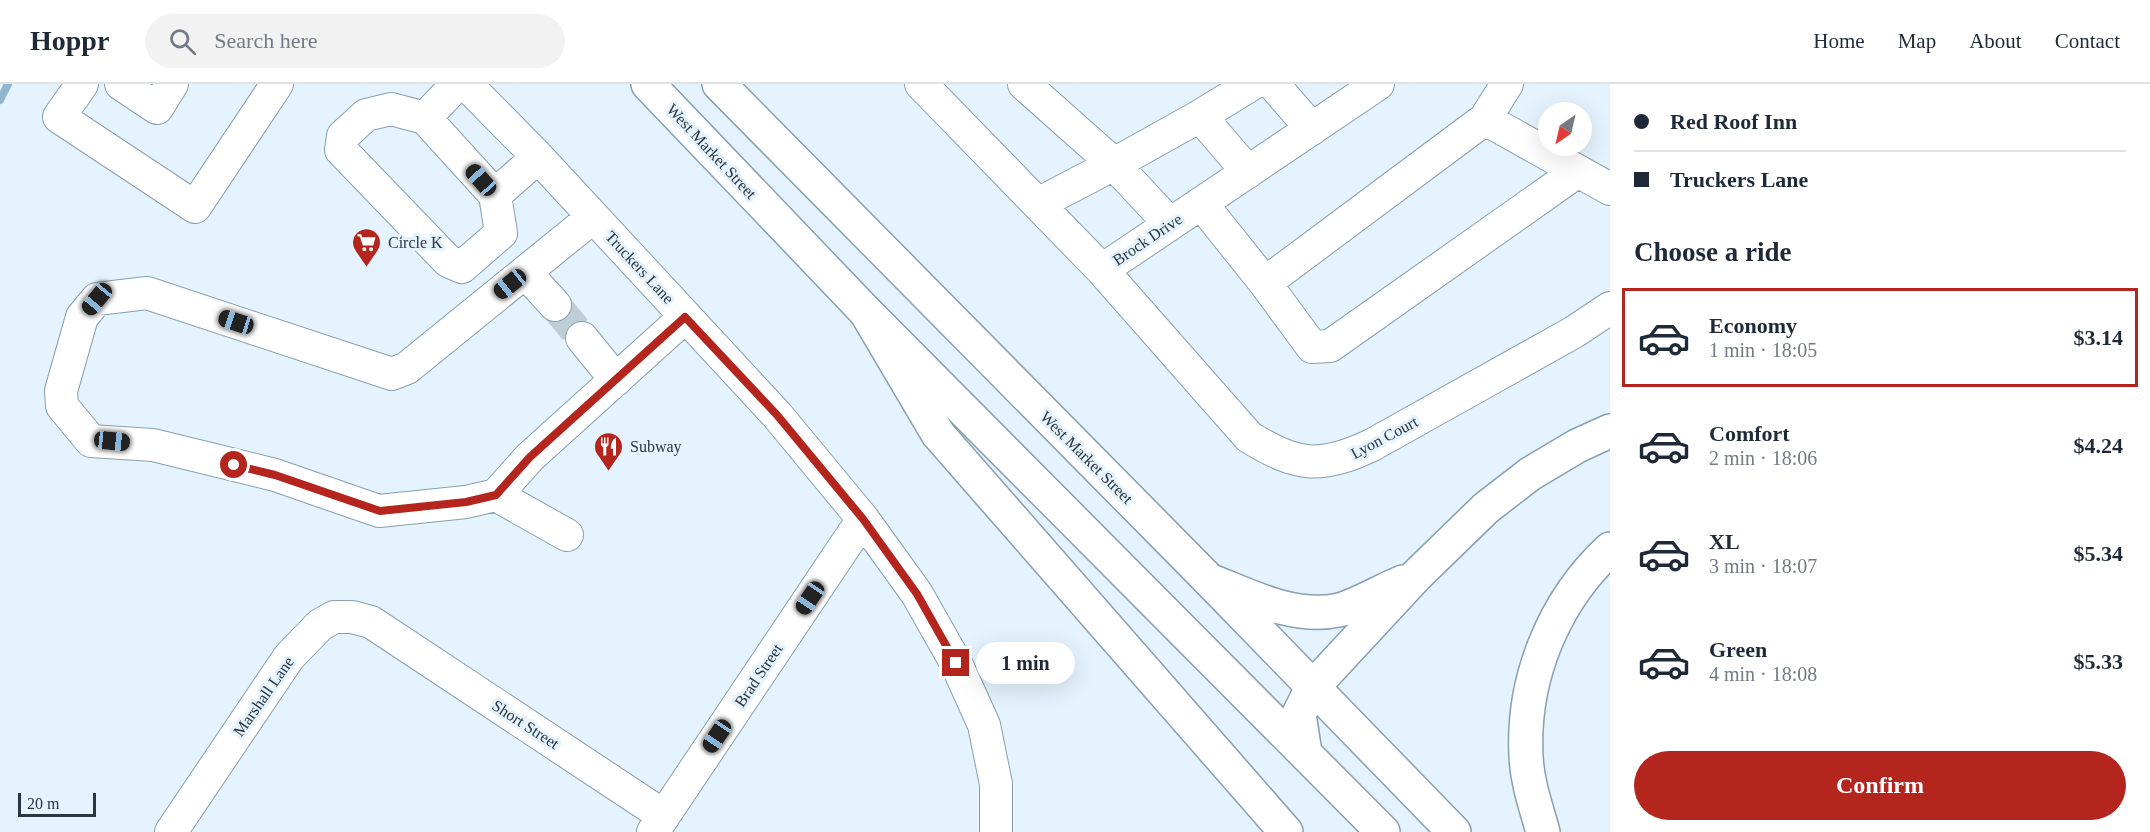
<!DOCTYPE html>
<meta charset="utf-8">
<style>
:root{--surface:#fff;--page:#f2f2f3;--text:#1f2937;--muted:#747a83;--line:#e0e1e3;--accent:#b4251e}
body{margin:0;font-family:"Times New Roman",serif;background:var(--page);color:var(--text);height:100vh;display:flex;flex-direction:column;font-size:22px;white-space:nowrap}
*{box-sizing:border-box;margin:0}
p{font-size:20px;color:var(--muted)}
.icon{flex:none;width:33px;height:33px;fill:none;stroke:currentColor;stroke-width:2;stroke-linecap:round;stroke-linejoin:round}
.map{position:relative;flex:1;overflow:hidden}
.sheet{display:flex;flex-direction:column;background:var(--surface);width:540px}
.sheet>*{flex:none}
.guide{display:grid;align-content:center;height:132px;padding:0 24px;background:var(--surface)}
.needle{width:39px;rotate:214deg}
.controls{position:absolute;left:1538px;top:18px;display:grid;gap:12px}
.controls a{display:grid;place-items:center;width:54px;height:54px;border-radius:50%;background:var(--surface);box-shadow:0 6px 24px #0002;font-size:30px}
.scale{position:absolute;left:18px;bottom:15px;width:78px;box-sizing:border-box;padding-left:6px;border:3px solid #2c363d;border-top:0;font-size:16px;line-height:21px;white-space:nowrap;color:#2c363d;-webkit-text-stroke:4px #e4f3fd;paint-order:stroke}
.end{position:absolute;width:27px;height:27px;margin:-14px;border:8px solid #b4251e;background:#fff;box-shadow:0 0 0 3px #fff}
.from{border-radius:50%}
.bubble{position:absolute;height:42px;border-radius:21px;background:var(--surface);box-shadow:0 6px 24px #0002;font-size:20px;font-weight:700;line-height:42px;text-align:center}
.car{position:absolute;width:18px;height:36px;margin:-18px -9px;border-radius:8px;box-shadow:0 0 4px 2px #0007;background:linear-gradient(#222 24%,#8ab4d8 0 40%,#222 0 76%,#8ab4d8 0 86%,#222 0)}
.guide b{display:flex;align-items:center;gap:21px;height:57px;font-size:22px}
.guide b+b{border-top:2px solid var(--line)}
.guide i{width:15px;height:15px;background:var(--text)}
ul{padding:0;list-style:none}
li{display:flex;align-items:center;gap:18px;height:99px;margin:0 12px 9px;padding:0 12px;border:3px solid transparent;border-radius:0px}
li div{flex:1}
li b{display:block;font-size:22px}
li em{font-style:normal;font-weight:700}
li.on{border-color:var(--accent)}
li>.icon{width:54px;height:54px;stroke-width:1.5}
h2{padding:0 24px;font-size:27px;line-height:72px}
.cta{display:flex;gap:12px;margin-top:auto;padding:12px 24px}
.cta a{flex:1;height:69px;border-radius:36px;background:var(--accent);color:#fff;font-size:24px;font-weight:700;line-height:69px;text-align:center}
header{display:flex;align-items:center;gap:36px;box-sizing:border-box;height:84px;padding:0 30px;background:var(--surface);border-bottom:2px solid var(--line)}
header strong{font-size:28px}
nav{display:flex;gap:33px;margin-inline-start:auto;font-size:21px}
.search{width:420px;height:54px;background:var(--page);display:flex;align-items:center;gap:15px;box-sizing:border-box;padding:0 21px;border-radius:33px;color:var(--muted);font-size:22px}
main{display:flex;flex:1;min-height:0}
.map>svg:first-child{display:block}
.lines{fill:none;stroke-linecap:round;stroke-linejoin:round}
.stream{stroke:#91b5cd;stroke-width:8}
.minor-tunnel{stroke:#bfcdd7;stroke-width:32;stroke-dasharray:32 16;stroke-linecap:butt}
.minor-casing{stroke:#879faf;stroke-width:34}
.major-casing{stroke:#879faf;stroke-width:36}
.highway-casing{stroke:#879faf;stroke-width:36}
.minor{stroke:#fff;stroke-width:32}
.major{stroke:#fff;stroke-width:33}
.highway{stroke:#fff;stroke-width:33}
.route{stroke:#b4251e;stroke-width:8}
.labels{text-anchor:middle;stroke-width:6;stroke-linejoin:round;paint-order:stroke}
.street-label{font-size:16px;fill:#2c363d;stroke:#e4f3fd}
.poi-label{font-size:16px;fill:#2c363d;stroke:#e4f3fd;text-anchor:start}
</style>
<header>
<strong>Hoppr</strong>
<div class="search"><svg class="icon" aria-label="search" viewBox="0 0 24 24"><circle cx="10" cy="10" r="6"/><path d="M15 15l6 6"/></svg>Search here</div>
<nav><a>Home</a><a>Map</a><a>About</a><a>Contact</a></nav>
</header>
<main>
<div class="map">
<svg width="1610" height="748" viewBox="0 0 1610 748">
<rect width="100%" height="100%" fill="#e4f3fd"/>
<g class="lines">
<path class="stream" d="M 0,16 L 8,0"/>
<path class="minor-tunnel" d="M 555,221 L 582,254"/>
<defs>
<path id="minor" d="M 82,0 L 59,33 L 195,123 L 277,0
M 121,0 L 157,24 L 172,0
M 457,0 L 425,34 L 391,25 L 366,31 L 343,52 L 341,66 L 448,177 L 462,183 L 501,149 L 495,111 L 538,73
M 466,0 L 538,73 L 777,331 L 863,435 L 917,510 L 956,579 L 984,641 L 996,700 L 996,748
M 921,0 L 1102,186 L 1249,353 C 1297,382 1319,386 1372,361 L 1574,248 L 1610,224
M 1024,0 L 1114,80 L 1200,32 L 1252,0
M 1273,0 L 1312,45
M 1507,0 L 1485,35 L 1610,105
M 1200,32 L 1248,88
M 425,34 L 495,111
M 1201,119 L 1265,199 L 1485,35
M 1038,120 L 1114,80 L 1170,140
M 593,133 L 407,284 L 392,290 L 147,209 L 97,215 L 82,233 L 61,307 L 62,322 L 91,357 L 153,361 L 275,391 L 379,427 L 466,418 L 496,411 L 530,373 L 685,233
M 1102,186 L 1378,0
M 525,188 L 555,221
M 1265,199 L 1312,263 L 1330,262 L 1578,87
M 582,254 L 616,296
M 496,411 L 567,451
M 171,748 L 289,573 L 320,541 L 334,533 L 352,533 L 371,538 L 664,732
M 653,748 L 863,435"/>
<path id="major" d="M 648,0 L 866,228 L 1383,748
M 719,0 L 1209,496 L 1454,748"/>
<path id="highway" d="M 866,228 L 938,350 L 1286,748
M 1209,496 C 1250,512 1294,536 1339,526 C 1356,522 1385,505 1403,498
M 1305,669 L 1299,630 L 1312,604 L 1416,492 L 1486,424 L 1530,390 L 1577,362 L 1610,347
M 1543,748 C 1536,723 1527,698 1526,672 C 1522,594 1554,517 1610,465"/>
</defs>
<use href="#minor" class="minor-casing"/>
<use href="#major" class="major-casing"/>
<use href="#highway" class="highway-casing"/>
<use href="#minor" class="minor"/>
<use href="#major" class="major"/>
<use href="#highway" class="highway"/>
</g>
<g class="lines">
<path class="route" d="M 234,381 L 275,391 L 380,427 L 466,418 L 496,411 L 530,373 L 685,233 L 777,331 L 863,435 L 917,510 L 956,579"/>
</g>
<defs>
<symbol id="supermarket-pin" viewBox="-11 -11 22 30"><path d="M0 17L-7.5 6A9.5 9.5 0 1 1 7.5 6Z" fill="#b4251e" stroke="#e4f3fd"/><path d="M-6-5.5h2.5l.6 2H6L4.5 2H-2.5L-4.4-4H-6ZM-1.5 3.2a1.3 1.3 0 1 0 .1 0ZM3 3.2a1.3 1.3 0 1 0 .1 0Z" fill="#fff"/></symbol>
<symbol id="restaurant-pin" viewBox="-11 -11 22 30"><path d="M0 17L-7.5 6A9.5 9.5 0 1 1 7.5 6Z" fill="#b4251e" stroke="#e4f3fd"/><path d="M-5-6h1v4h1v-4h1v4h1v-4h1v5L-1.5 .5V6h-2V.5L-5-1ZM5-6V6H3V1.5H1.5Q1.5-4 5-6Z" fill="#fff"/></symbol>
</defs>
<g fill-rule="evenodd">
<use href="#supermarket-pin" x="350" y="142" width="33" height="45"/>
<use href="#restaurant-pin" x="592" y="346" width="33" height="45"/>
</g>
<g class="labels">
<g class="street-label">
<text transform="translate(712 67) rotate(47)" y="6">West Market Street</text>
<text transform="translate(1147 155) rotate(-34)" y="6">Brock Drive</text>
<text transform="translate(640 183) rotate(47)" y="6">Truckers Lane</text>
<text transform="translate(1384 353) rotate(-28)" y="6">Lyon Court</text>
<text transform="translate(1087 373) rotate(45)" y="6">West Market Street</text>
<text transform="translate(758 591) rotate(-56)" y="6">Brad Street</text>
<text transform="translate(263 612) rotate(-55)" y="6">Marshall Lane</text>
<text transform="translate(526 640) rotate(33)" y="6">Short Street</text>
</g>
<g class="poi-label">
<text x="388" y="164">Circle K</text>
<text x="630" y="368">Subway</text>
</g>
</g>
</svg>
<div class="controls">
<a><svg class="needle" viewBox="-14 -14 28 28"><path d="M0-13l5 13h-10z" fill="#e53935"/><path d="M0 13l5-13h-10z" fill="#747a83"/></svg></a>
</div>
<div class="scale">20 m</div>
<i class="end from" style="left:234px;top:381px"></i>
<i class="end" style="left:956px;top:579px"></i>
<div class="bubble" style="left:976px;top:558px;width:99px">1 min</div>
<i class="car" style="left:481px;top:96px;rotate:318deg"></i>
<i class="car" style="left:510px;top:200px;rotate:231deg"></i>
<i class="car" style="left:97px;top:215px;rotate:220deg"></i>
<i class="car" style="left:236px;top:238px;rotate:288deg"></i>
<i class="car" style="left:112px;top:357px;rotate:96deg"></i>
<i class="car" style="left:810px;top:514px;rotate:214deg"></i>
<i class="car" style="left:717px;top:652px;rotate:214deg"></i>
</div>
<section class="sheet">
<div class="guide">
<b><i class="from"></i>Red Roof Inn</b>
<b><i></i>Truckers Lane</b>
</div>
<h2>Choose a ride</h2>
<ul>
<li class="on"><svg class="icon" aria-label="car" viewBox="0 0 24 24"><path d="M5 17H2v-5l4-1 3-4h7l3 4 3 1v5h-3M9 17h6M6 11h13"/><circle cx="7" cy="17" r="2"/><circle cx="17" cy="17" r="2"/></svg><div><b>Economy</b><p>1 min · 18:05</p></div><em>$3.14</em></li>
<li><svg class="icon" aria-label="car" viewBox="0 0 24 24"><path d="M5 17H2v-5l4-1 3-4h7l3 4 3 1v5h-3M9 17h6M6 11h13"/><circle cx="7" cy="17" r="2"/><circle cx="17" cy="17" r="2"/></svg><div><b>Comfort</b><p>2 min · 18:06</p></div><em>$4.24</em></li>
<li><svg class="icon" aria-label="car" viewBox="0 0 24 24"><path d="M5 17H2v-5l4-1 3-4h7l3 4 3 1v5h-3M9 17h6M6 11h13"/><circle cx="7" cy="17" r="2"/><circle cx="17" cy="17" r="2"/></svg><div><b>XL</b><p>3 min · 18:07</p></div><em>$5.34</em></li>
<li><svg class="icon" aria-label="car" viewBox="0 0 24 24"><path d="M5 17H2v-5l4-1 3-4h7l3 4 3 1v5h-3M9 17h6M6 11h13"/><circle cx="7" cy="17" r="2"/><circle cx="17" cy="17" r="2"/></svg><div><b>Green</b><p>4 min · 18:08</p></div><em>$5.33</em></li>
</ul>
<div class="cta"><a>Confirm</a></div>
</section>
</main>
